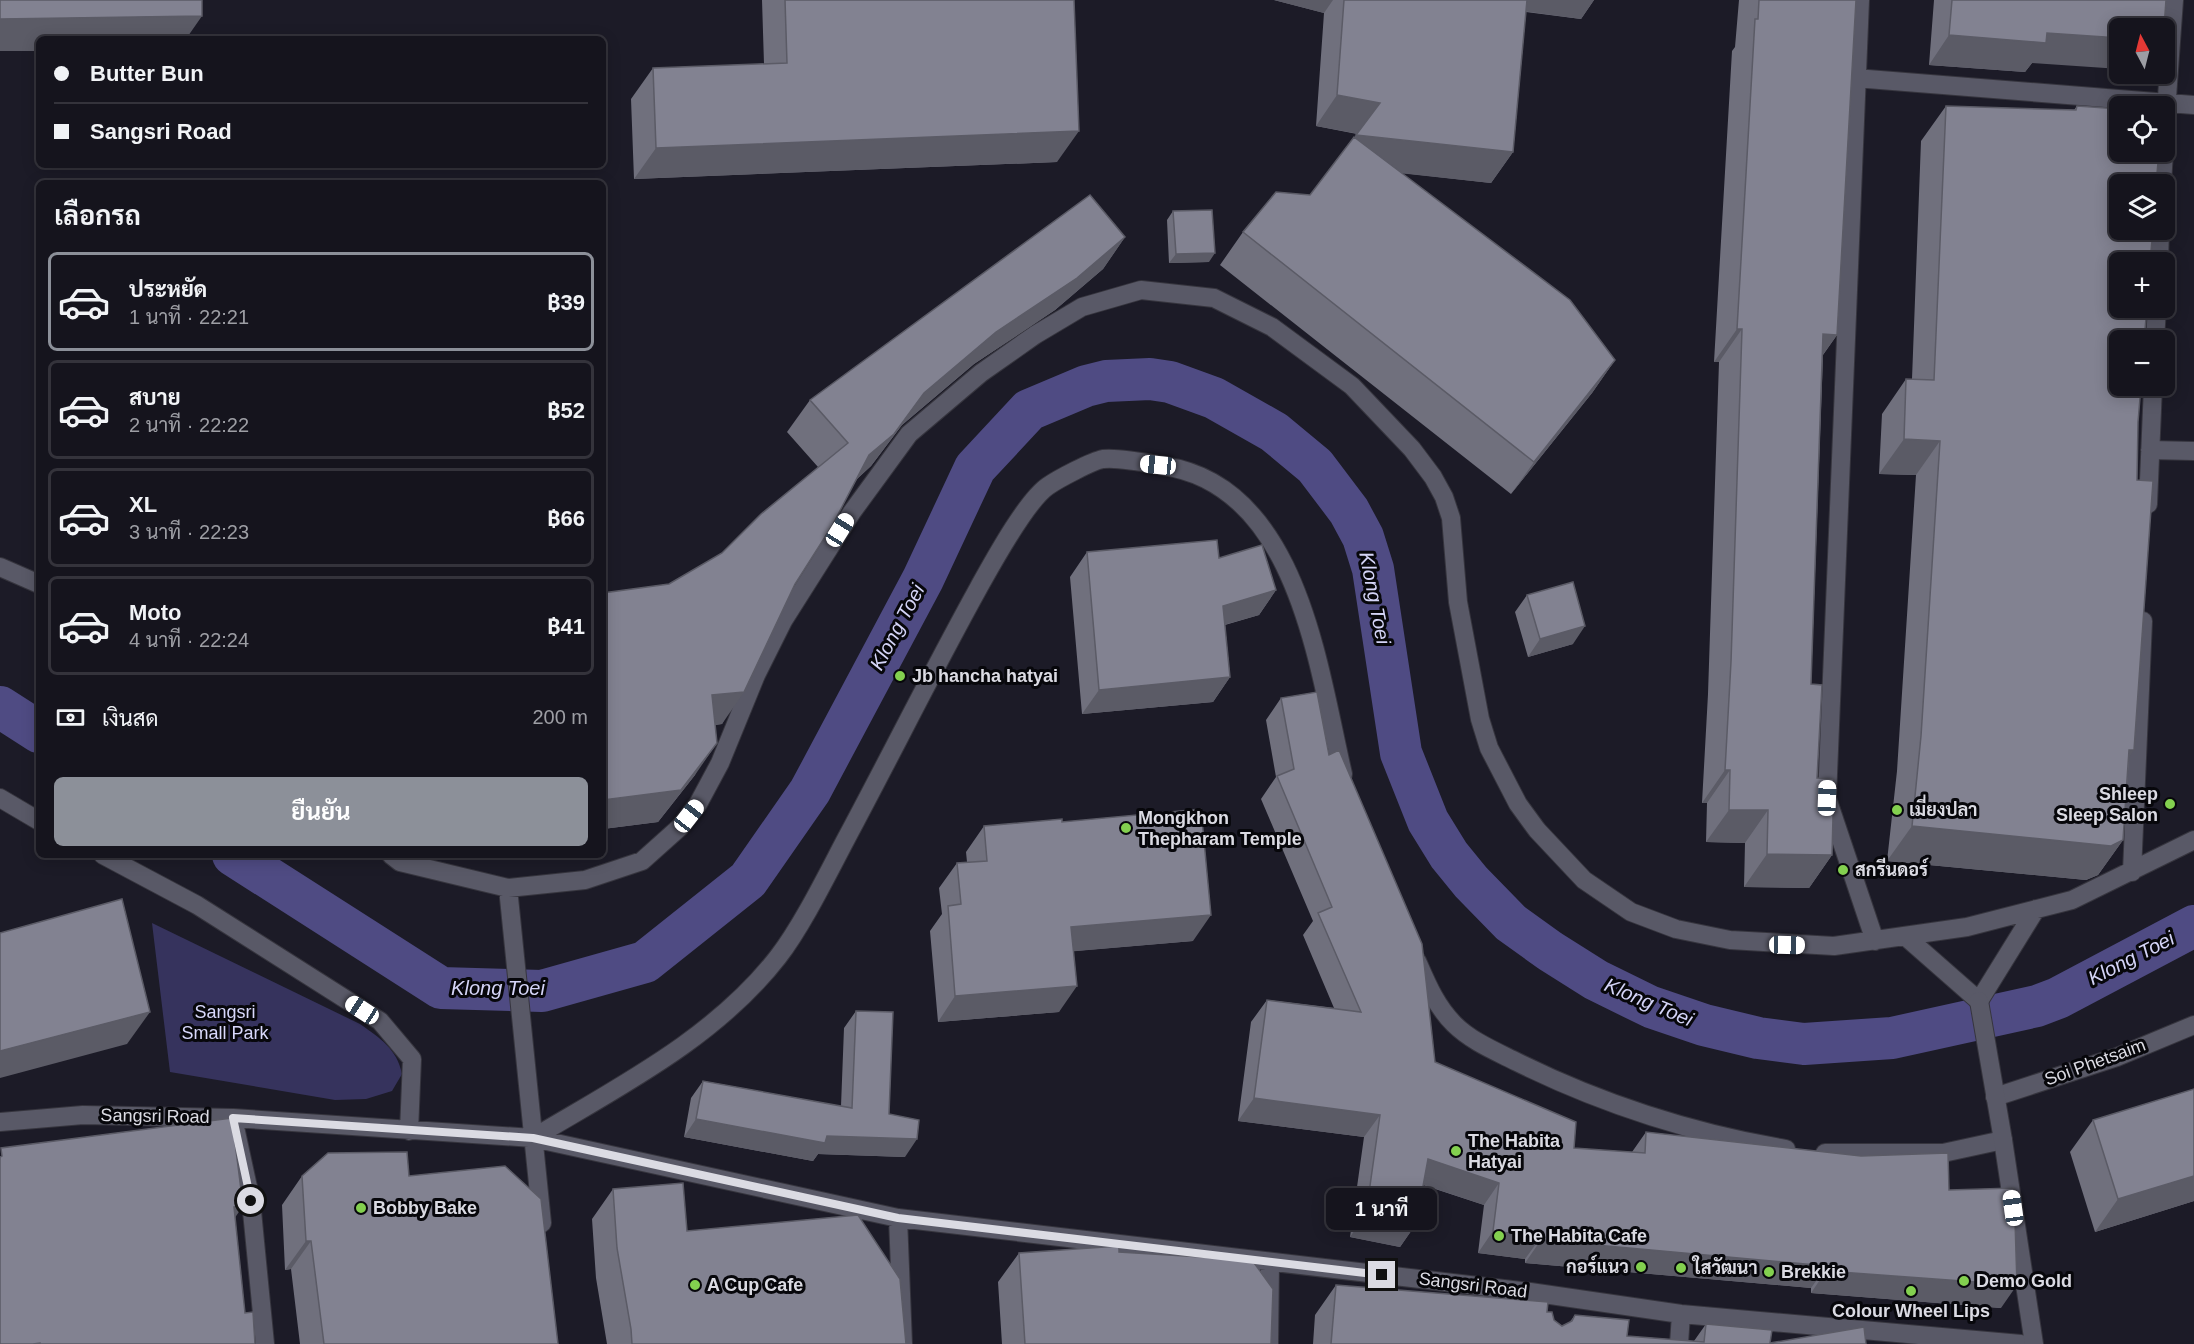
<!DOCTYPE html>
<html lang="th">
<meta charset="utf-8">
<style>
:root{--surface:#15141d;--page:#1e1d26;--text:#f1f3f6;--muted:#9d9ea4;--line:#34333b;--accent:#8c9099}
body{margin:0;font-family:Helvetica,Sarabun,sans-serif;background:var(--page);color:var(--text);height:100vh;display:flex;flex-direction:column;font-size:22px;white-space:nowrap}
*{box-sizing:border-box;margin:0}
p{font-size:20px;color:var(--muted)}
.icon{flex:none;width:33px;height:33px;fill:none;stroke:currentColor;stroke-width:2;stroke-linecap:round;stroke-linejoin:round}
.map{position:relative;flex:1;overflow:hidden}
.drawer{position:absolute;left:36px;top:180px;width:570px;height:678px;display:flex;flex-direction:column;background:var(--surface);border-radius:9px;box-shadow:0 3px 15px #0003,0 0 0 2px var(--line)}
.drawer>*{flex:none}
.top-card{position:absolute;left:36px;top:36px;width:570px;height:132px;border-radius:9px;box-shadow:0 3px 15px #0003,0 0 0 2px var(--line);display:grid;align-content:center;height:132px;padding:0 18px;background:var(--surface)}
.needle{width:39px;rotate:353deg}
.tools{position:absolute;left:2109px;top:18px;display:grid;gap:12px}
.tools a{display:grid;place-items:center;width:66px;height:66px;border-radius:9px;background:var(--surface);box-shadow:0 3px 15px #0003,0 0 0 2px var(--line);font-size:30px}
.end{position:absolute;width:27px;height:27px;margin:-14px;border:8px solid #dbdbe3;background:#111;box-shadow:0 0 0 3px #111}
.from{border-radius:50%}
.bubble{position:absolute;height:42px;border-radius:9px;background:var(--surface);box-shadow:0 3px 15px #0003,0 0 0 2px var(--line);font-size:20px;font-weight:700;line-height:42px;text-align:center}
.car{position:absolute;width:18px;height:36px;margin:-18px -9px;border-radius:8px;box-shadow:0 0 4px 2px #0007;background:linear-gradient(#fff 24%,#345 0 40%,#fff 0 76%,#345 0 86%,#fff 0)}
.top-card b{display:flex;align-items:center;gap:21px;height:57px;font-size:22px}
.top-card b+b{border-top:2px solid var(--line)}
.top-card i{width:15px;height:15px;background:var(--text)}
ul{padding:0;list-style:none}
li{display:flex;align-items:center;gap:18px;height:99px;margin:0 12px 9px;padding:0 6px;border:3px solid var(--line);border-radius:9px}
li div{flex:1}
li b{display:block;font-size:22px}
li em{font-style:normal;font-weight:700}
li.current{border-color:var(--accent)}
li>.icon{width:54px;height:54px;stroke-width:1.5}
h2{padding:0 18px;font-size:27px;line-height:72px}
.pay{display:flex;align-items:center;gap:15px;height:66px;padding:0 18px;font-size:22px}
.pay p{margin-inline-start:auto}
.action{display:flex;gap:12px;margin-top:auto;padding:12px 18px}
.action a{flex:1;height:69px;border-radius:9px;background:var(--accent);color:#fff;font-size:24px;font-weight:700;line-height:69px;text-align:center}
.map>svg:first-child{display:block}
.green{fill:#36335d}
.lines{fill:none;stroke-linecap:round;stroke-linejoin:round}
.canal{stroke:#4f4b83;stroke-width:42}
.street-casing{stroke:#36353e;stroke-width:20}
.secondary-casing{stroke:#36353e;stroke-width:20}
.street{stroke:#595967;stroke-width:18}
.secondary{stroke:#595967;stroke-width:18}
.wall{fill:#70707d}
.shaded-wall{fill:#5b5b66}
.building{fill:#828291;stroke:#5b5b66;stroke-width:1.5}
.route{stroke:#dbdbe3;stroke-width:8}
.poi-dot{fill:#83d04f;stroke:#07070b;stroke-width:2}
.labels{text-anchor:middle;stroke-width:6;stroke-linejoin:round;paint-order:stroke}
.poi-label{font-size:18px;font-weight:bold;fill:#dbdbe3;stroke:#07070b;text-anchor:start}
.park-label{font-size:18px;fill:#d8d8fb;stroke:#07070b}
.street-label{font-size:18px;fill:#dbdbe3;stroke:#07070b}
.water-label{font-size:20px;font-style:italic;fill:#d4d4f7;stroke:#07070b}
</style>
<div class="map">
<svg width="2194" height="1344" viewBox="0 0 2194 1344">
<rect width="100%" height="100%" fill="#1c1b27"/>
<path class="green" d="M 152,923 L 360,1024 C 380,1038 397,1049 402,1074 L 392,1091 L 366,1099 L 335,1100 L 170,1072 Z"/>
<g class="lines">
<path class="canal" d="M 0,707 L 39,732
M 233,855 L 441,988 L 542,991 L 645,962 L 748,880 L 810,791 L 923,579 L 975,468 L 1029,410 L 1086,386 L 1106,381 L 1150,379 L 1170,382 L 1214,398 L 1274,432 L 1315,466 L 1349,511 L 1363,537 L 1373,569 L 1401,753 L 1428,821 L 1449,855 L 1471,882 L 1511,923 L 1550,951 L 1596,980 L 1651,1007 L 1704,1025 L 1758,1038 L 1804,1044 L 1892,1038 L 2037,1006 L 2058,998 L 2194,926"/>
<defs>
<path id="street" d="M 1860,0 L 1827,798 L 1875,941
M 1855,78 L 2194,105
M 2164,139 L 2174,0
M 2162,184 L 2164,152
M 2159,262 L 2160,230
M 2155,340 L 2157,308
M 2150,450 L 2194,451
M 2148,504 L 2153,386
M 0,567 L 39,584
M 0,798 L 39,821
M 103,855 L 197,905 L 380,1021 L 412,1059 L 409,1131
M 391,855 L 400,862 L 508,888 L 585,880 L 642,861 L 680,827 L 698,804 L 720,763 L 756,675 L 783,621 L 852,512 L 909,434 L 981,373 L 1035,335 L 1082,307 L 1141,290 L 1214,298 L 1272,327 L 1352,386 L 1412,449 L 1433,477 L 1444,497 L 1451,518 L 1458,602 L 1480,719 L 1489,748 L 1518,804 L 1537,830 L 1584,880 L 1631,912 L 1676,929 L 1730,940 L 1834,946 L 1967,927 L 2072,900 L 2194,840
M 2132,872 L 2143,621
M 508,888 L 542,1223
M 1905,936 L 1979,1001 L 2036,909
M 1417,961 C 1427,984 1436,1006 1454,1024 C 1471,1041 1495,1051 1517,1062 C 1602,1104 1692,1133 1786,1149
M 1995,1097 L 2117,1057 L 2194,1025
M 233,1118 L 251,1201 L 265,1344
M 0,1122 L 83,1115 L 233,1118 L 533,1138 L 898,1218 L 1530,1292 L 1681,1314 L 2021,1344
M 533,1138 C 620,1086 715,1038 778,957 C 802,926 827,875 846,839 C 891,755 933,670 979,587 C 993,562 1026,501 1048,486 C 1058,479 1092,461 1103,459 C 1118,457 1148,463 1164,466 C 1298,486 1318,667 1343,774
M 1825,1153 L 1943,1153 L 2003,1140
M 898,1218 L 903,1344
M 1269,1344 L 1270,1263
M 1679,1344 L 1681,1314"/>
<path id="secondary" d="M 1979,1001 L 2003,1140 L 2034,1344"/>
</defs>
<use href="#street" class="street-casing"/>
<use href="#secondary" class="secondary-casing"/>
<use href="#street" class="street"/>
<use href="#secondary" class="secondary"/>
</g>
<path class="wall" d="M 762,0 L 1074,0 L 1057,162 L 634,179 L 631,99 L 653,68 L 764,64 Z
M 1274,0 L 1594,0 L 1581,19 L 1526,12 L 1513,152 L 1491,183 L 1402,173 L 1615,360 L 1592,393 L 1511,494 L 1220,265 L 1243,232 L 1310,195 L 1357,134 L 1316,126 L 1324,13 Z
M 1739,0 L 1856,0 L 1837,335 L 1823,355 L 1811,684 L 1817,778 L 1832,855 L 1809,888 L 1744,887 L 1745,843 L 1706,842 L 1707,803 L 1702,803 L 1708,694 L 1719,362 L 1714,362 L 1732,51 L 1735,47 Z
M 1934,0 L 2166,0 L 2032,63 L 2025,72 L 1929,65 Z
M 1946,106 L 2074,110 L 2077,106 L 2138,422 L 2129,758 L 2123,840 L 2098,875 L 2086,880 L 1887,861 L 1897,771 L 1916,475 L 1879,474 L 1882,414 L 1906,379 L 1912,379 L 1921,141 Z
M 1173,211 L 1209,262 L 1169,263 L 1167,220 Z
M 1125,237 L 1103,269 L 1055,310 L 974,364 L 902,425 L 871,466 L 857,479 L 795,584 L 722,724 L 715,725 L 695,775 L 658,822 L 603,829 L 603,593 L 669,584 L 722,553 L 818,467 L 787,432 L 810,400 Z
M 1087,552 L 1219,558 L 1276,590 L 1259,615 L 1225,625 L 1230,677 L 1213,702 L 1082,714 L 1070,577 Z
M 1527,595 L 1573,644 L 1528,657 L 1515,612 Z
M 1281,698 L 1329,755 L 1435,1062 L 1574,1148 L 1632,1152 L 1646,1132 L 1949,1190 L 2001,1308 L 1811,1293 L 1811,1288 L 1525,1263 L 1525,1259 L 1478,1253 L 1484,1205 L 1423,1185 L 1416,1224 L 1400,1247 L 1350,1237 L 1364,1137 L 1238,1121 L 1251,1022 L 1267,1000 L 1334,1008 L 1303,935 L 1313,921 L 1261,799 L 1276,777 L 1266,720 Z
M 1062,822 L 1193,941 L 1074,951 L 1059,1012 L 938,1022 L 930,931 L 942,914 L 939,888 L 957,863 L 967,862 L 966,852 L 984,826 Z
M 856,1011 L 889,1114 L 905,1157 L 818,1154 L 813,1161 L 684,1137 L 691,1098 L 703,1081 L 841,1106 L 844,1028 Z
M 2093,1120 L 2194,1201 L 2095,1232 L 2070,1152 Z
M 302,1176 L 409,1176 L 558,1344 L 300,1344 L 291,1269 L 285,1270 L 282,1205 Z
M 613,1189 L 687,1231 L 906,1344 L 607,1344 L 596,1278 L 592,1219 Z
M 1119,1252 L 1271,1344 L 1002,1344 L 998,1282 L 1019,1253 Z
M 1336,1285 L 1547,1312 L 1554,1320 L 1562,1326 L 1569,1323 L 1575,1315 L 1627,1336 L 1694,1341 L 1706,1324 L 1770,1343 L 1866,1344 L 1313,1344 L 1315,1315 Z"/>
<path class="shaded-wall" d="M 1274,0 L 1333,0 L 1324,13 Z
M 1517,0 L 1594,0 L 1581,19 L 1515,10 Z
M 202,16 L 186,39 L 39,39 L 39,51 L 0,51 L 0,19 Z
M 2047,33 L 2120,38 L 2120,69 L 2032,63 L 2025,72 L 1929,65 L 1949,35 Z
M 1337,95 L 1380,103 L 1359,134 L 1316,126 Z
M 1079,131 L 1057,162 L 634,179 L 656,148 Z
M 1356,135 L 1513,152 L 1491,183 L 1334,166 Z
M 1125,237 L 1103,269 L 1055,310 L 974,364 L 902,425 L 871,466 L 847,488 L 869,455 L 924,393 L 996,332 Z
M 1215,253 L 1209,262 L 1169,263 L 1176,254 Z
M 1737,329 L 1742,329 L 1719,362 L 1714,362 Z
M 1823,334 L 1837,335 L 1814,367 Z
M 1615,360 L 1592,393 L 1511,494 L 1534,462 Z
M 1904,439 L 1940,441 L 1916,475 L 1879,474 Z
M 1276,590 L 1259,615 L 1206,630 L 1223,606 Z
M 1585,626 L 1573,644 L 1528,657 L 1540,639 Z
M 1230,677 L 1213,702 L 1082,714 L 1099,690 Z
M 744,692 L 722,724 L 690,728 L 712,695 Z
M 717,743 L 695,775 L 658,822 L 603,829 L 603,800 Z
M 2129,750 L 2134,750 L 2110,785 Z
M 1725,770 L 1730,770 L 1707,803 L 1702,803 Z
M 1729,810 L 1768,810 L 1745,843 L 1706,842 Z
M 1912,826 L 2123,840 L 2098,875 L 2086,880 L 1887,861 Z
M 1767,854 L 1832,855 L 1809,888 L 1744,887 Z
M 1211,915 L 1193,941 L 1054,953 L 1071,927 Z
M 1077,986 L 1059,1012 L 938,1022 L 955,996 Z
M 150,1012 L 127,1044 L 0,1078 L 0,1051 Z
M 1254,1098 L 1380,1115 L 1364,1137 L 1238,1121 Z
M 696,1119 L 827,1136 L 917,1139 L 905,1157 L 818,1154 L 813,1161 L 684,1137 Z
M 1428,1159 L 1499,1183 L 1484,1205 L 1412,1181 Z
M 2194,1176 L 2194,1201 L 2095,1232 L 2118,1199 Z
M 243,1206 L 223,1235 L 234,1207 Z
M 1366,1214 L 1416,1224 L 1400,1247 L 1350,1237 Z
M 1493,1231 L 1541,1237 L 1525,1259 L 1478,1253 Z
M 1541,1240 L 1827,1266 L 1811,1288 L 1525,1263 Z
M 306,1241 L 311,1241 L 291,1269 L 285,1270 Z
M 1826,1271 L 2017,1285 L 2001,1308 L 1811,1293 Z"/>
<path class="building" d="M 0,0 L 202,0 L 202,16 L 0,19 Z
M 785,0 L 1074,0 L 1079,131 L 656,148 L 653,68 L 787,63 Z
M 1344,0 L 1527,0 L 1513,152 L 1356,135 L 1380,103 L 1337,95 Z
M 1759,0 L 1856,0 L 1837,335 L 1823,334 L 1811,684 L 1822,685 L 1817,778 L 1834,779 L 1832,855 L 1767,854 L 1768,810 L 1729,810 L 1730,770 L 1725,770 L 1731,662 L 1742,329 L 1737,329 L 1755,19 L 1758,19 Z
M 1952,0 L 2166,0 L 2164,28 L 2120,28 L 2120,38 L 2047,33 L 2046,43 L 1949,35 Z
M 1946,106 L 2076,110 L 2077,106 L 2120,109 L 2120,152 L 2159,152 L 2156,184 L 2120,184 L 2120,230 L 2153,230 L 2150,262 L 2120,262 L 2120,308 L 2147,308 L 2144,340 L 2120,340 L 2120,386 L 2141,386 L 2138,422 L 2137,480 L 2153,481 L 2134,750 L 2129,750 L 2123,840 L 2111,846 L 1912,826 L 1921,736 L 1940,441 L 1904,439 L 1906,379 L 1934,380 Z
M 1354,137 L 1570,300 L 1615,360 L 1534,462 L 1243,232 L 1276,192 L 1310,195 Z
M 1090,195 L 1125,237 L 1077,278 L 996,332 L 924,393 L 894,434 L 869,455 L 832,526 L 795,584 L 744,692 L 712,695 L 717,743 L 681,790 L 603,800 L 603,593 L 669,584 L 722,553 L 761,514 L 848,443 L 810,400 Z
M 1212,210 L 1215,253 L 1176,254 L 1173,211 Z
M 1217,540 L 1219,558 L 1262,545 L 1276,590 L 1223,606 L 1230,677 L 1099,690 L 1087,552 Z
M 1573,582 L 1585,626 L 1540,639 L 1527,595 Z
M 1317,692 L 1329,755 L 1339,750 L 1422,944 L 1435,1062 L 1576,1122 L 1574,1148 L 1645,1153 L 1646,1132 L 1861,1156 L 1948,1153 L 1949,1190 L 2014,1188 L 2017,1285 L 1826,1271 L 1827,1266 L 1541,1240 L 1541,1237 L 1493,1231 L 1499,1183 L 1428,1159 L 1416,1224 L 1366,1214 L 1380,1115 L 1254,1098 L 1267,1000 L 1361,1012 L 1318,913 L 1332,907 L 1277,776 L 1294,769 L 1281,698 Z
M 1201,809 L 1211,915 L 1071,927 L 1077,986 L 955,996 L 948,906 L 961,904 L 957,863 L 987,861 L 984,826 L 1062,819 L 1062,822 Z
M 122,899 L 150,1012 L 0,1051 L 0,933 Z
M 856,1011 L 893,1012 L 889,1114 L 919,1120 L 917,1139 L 827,1136 L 825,1143 L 696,1119 L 703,1081 L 852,1108 Z
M 2194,1089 L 2194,1176 L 2118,1199 L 2093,1120 Z
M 232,1118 L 243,1206 L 234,1207 L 245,1313 L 253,1312 L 255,1344 L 40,1344 L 40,1343 L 33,1344 L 0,1344 L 0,1157 L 2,1156 L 1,1148 Z
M 407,1152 L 409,1176 L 505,1166 L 541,1199 L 558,1344 L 324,1344 L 311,1241 L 306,1241 L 302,1176 L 328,1153 Z
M 683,1183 L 687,1231 L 858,1215 L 900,1279 L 906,1344 L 632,1344 L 631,1329 L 617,1248 L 613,1189 Z
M 1119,1246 L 1119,1252 L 1252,1260 L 1273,1289 L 1271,1344 L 1025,1344 L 1019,1253 Z
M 1336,1285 L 1548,1302 L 1547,1312 L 1552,1312 L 1554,1320 L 1562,1326 L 1572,1321 L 1575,1315 L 1629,1320 L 1627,1336 L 1704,1342 L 1706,1324 L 1772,1330 L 1770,1343 L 1864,1327 L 1866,1344 L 1331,1344 Z"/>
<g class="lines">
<path class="route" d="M 251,1201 L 233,1118 L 533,1138 L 898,1218 L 1382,1275"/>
</g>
<g class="poi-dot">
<circle cx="900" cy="676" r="6"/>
<circle cx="2170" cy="804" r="6"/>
<circle cx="1897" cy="810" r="6"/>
<circle cx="1126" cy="828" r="6"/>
<circle cx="1843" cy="870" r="6"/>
<circle cx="1456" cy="1151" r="6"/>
<circle cx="361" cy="1208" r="6"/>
<circle cx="1499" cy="1236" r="6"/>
<circle cx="1641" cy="1267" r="6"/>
<circle cx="1681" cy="1268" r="6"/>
<circle cx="1769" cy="1272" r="6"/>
<circle cx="1964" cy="1281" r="6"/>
<circle cx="695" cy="1285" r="6"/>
<circle cx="1911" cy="1291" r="6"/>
</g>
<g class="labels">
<g class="poi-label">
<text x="912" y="682">Jb hancha hatyai</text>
<text x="2158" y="800" text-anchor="end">Shleep<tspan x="2158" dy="21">Sleep Salon</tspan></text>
<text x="1909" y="816">เมี่ยงปลา</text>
<text x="1138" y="824">Mongkhon<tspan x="1138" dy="21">Thepharam Temple</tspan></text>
<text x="1855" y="876">สกรีนดอร์</text>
<text x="1468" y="1147">The Habita<tspan x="1468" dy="21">Hatyai</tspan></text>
<text x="373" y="1214">Bobby Bake</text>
<text x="1511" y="1242">The Habita Cafe</text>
<text x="1629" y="1273" text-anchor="end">กอร์แนว</text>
<text x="1693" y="1274">ใสวัฒนา</text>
<text x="1781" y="1278">Brekkie</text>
<text x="1976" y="1287">Demo Gold</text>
<text x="707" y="1291">A Cup Cafe</text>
<text x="1911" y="1317" text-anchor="middle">Colour Wheel Lips</text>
</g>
<g class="park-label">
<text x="225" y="1018">Sangsri<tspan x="225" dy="21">Small Park</tspan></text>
</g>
<g class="street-label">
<text transform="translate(2095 1062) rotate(-20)" y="6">Soi Phetsaim</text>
<text transform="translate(155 1116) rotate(1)" y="6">Sangsri Road</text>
<text transform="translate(1473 1285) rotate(7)" y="6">Sangsri Road</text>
</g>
<g class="water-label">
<text transform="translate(1375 598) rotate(79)" y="7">Klong Toei</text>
<text transform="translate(897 627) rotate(-62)" y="7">Klong Toei</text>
<text transform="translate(2131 958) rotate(-27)" y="7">Klong Toei</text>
<text x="498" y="995">Klong Toei</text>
<text transform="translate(1649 1002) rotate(23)" y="7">Klong Toei</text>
</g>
</g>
</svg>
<div class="tools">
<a><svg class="needle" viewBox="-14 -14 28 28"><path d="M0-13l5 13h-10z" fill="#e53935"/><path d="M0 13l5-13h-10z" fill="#9d9ea4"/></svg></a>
<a><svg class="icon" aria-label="locate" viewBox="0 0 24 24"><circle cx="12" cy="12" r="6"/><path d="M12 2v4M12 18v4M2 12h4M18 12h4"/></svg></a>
<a><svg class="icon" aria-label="layers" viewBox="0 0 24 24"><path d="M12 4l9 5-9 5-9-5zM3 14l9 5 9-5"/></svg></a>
<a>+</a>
<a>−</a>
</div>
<i class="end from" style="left:251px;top:1201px"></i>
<i class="end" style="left:1382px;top:1275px"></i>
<div class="bubble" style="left:1326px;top:1188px;width:111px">1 นาที</div>
<i class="car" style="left:1158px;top:465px;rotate:276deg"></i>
<i class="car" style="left:840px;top:530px;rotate:32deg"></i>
<i class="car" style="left:1827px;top:798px;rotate:2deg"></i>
<i class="car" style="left:689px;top:816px;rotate:38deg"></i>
<i class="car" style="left:1787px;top:945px;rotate:91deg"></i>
<i class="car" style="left:362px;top:1010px;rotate:303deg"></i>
<i class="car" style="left:2013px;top:1208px;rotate:352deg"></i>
<div class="top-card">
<b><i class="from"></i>Butter Bun</b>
<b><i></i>Sangsri Road</b>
</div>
<section class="drawer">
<h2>เลือกรถ</h2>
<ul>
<li class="current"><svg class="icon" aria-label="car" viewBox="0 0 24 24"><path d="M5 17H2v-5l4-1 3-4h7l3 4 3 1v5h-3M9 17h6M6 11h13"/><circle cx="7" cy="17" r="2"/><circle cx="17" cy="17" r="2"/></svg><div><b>ประหยัด</b><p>1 นาที · 22:21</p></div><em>฿39</em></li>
<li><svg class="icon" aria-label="car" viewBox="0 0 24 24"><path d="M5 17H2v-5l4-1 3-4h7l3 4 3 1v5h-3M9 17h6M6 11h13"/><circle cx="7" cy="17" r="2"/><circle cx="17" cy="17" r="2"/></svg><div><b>สบาย</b><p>2 นาที · 22:22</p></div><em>฿52</em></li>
<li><svg class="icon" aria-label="car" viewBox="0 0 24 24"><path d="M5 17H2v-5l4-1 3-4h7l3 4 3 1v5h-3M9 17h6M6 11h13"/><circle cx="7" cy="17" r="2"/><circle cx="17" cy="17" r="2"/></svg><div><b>XL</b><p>3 นาที · 22:23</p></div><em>฿66</em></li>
<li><svg class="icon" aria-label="car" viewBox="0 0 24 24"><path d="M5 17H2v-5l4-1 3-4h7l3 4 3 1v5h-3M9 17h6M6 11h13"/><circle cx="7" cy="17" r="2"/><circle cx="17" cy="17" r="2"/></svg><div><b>Moto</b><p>4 นาที · 22:24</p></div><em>฿41</em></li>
</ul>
<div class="pay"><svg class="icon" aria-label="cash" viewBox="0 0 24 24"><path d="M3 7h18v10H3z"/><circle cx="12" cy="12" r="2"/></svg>เงินสด<p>200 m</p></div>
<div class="action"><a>ยืนยัน</a></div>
</section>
</div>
